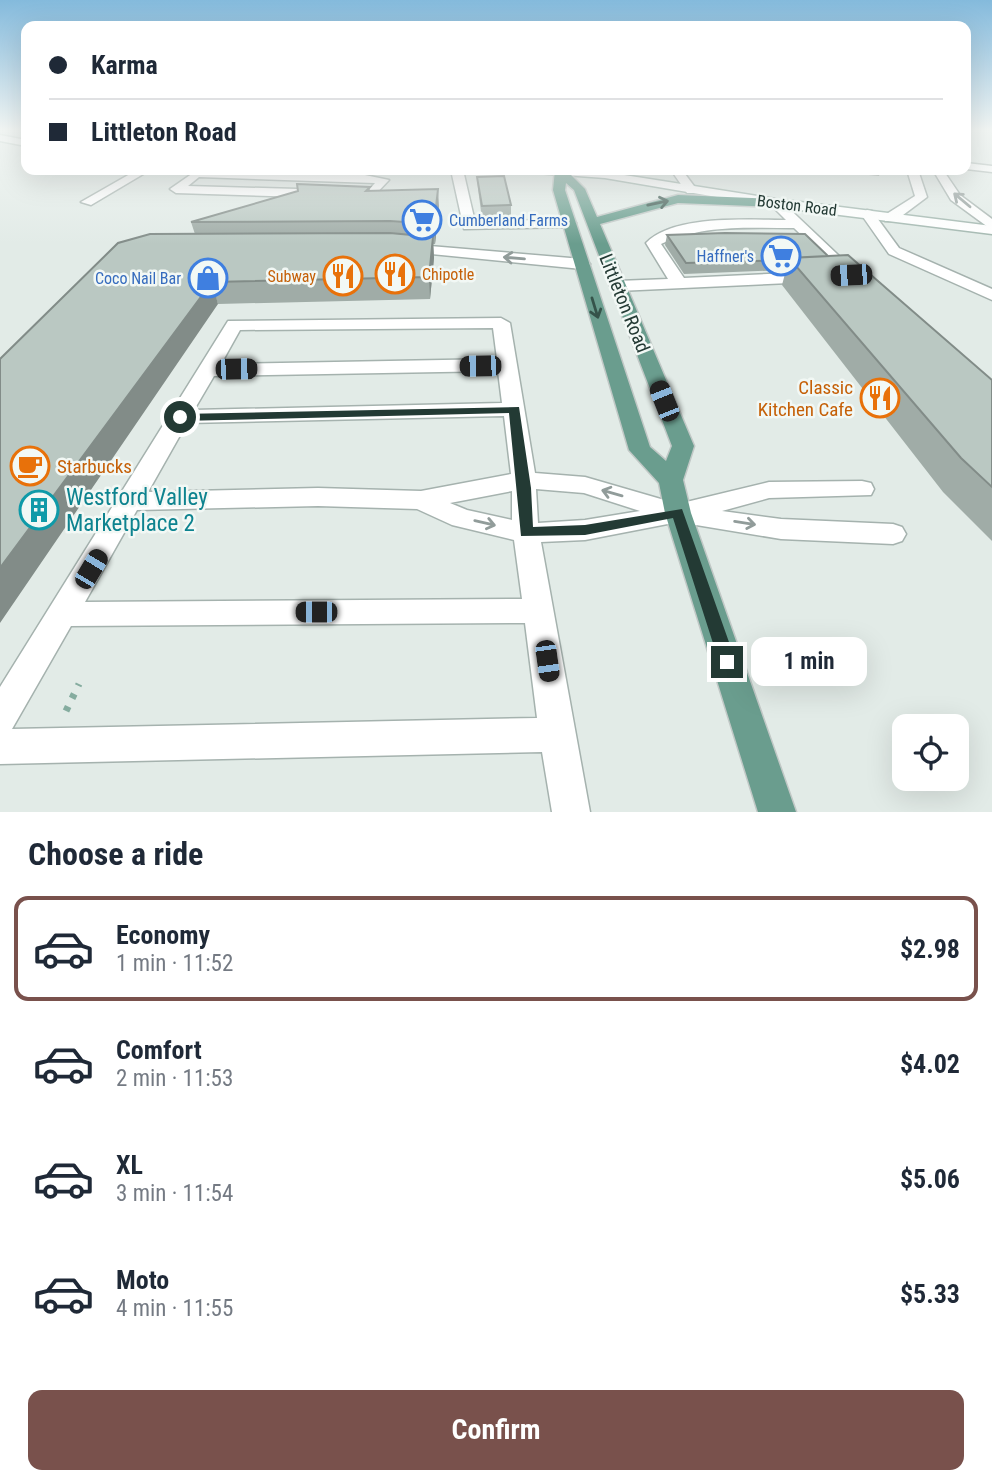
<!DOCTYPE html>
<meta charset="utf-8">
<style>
:root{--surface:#fff;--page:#f2f2f3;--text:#1f2937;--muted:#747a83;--line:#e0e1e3;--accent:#79514c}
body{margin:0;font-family:"Roboto Condensed",sans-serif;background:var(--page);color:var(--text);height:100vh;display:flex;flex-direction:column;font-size:26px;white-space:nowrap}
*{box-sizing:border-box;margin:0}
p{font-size:23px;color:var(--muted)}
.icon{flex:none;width:38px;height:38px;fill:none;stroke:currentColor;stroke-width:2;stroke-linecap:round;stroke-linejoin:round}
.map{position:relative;height:812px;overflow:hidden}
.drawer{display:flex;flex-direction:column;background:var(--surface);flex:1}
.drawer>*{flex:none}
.hud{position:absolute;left:21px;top:21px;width:950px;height:154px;border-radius:14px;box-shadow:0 7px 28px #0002;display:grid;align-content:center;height:154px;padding:0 28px;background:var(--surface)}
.controls{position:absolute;left:892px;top:714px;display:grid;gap:14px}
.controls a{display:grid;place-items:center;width:77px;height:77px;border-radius:14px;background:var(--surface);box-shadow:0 7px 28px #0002;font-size:35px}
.end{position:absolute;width:32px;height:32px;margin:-16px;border:9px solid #233a34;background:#fff;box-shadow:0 0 0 4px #fff}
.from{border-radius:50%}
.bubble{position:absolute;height:49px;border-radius:14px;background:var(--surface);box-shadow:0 7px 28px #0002;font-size:23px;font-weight:700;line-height:49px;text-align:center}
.car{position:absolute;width:21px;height:42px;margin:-21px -10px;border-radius:9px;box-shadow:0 0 5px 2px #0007;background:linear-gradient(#222 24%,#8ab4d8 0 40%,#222 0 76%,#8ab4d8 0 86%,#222 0)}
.hud b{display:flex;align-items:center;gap:24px;height:66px;font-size:26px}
.hud b+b{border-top:2px solid var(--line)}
.hud i{width:18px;height:18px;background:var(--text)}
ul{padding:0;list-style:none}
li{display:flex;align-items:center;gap:21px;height:105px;margin:0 14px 10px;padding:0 14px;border:4px solid transparent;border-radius:14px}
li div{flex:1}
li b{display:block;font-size:26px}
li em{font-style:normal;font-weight:700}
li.selected{border-color:var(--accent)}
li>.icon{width:63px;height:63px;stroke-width:1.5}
h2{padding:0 28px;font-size:32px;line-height:84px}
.primary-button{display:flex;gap:14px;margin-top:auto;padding:14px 28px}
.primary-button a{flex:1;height:80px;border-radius:14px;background:var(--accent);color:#fff;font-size:28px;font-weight:700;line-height:80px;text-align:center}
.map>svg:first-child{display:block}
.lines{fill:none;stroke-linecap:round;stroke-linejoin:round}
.service-casing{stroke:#a5b2ae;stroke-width:3}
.secondary-casing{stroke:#a1b6ae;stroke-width:3}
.primary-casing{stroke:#c1c8c6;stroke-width:3}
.path{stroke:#85ac9f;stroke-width:7;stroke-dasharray:5 9;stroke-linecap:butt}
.service{fill:#fff;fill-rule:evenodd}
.secondary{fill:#fff;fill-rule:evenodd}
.primary{fill:#6a9d8e;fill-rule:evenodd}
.wall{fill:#a0aca7}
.shaded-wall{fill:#828c88}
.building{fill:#bac8c2;stroke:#828c88;stroke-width:2}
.oneway{stroke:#919c9a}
.oneway2{stroke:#35534a}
.route{fill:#233a34}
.labels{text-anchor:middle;stroke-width:5;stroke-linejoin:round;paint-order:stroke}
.far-street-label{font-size:16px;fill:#233a34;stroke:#f2f8f5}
.far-shop-label{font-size:16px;fill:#366cbe;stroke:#f2f8f5;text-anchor:end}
.far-food-label{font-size:16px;fill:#c56008;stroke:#f2f8f5;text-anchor:start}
.street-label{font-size:19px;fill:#233a34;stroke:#f2f8f5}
.food-label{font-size:19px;fill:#c56008;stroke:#f2f8f5;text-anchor:end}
.near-culture-label{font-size:23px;fill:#0d838f;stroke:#f2f8f5;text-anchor:start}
</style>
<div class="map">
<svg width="992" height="812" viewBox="0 0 992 812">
<rect width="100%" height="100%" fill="#e2ebe7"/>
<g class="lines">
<defs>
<path id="service" d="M 966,163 L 992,166 L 992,172 L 966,169 Z
M 137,170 L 150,170 L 91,205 L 81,202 Z
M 263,170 L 348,173 L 352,170 L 363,170 L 360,174 L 389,180 L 371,199 L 176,193 L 170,189 L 196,171 ZM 199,177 L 375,183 L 368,191 L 188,186 Z
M 451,170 L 463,170 L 475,222 L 569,219 L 576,223 L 569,227 L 464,229 Z
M 671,170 L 682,170 L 697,190 L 695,193 L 687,193 Z
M 907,170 L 918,170 L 927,197 L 895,221 L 885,221 L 885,215 L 915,196 Z
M 933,170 L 943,170 L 960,195 L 992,219 L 992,230 L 951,200 Z
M 772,200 L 780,200 L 856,272 L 856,278 L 846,278 L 794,228 C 749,228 703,224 661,244 L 684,278 L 812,272 L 820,277 L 812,282 L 618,291 L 610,286 L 618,281 L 668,279 L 646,243 C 674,214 749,220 786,220 L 772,206 Z
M 867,210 L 872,211 L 899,248 L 992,289 L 992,300 L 889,254 L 861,214 Z
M 406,244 L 582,259 L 590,264 L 582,269 L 401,251 L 399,248 Z
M 501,318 L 510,323 L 535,473 L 585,477 L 678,504 L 769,482 L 862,481 L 871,483 L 874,489 L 871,495 L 769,498 L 722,511 L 781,519 L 893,524 L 902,527 L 906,534 L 902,541 L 893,544 L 781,539 L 678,522 L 585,540 L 541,542 L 590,812 L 552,812 L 542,752 L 0,764 L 0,687 L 228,321 ZM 493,328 L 497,359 L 221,364 L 240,330 ZM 498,371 L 502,403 L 194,410 L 214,376 ZM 504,416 L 511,474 L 421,491 L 318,488 L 148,492 L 187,423 ZM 536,489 L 584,493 L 640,511 L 585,520 L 538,523 ZM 512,491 L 512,520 L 467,510 L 450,503 ZM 318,506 L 417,509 L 452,525 L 514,540 L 522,599 L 85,602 L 137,510 ZM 525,623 L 537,718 L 12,729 L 71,626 Z"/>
<path id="secondary" d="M 0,135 L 26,140 L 26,146 L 0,141 Z
M 532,170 L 605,172 L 776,199 L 992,226 L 992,234 L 776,207 L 605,178 L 537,173 Z"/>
<path id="primary" d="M 555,170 L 566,170 L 585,189 L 597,217 L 678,195 L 776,199 L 782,203 L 776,207 L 678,203 L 600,224 L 694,446 L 683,480 L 691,513 L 796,812 L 758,812 L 665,513 L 659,483 L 629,450 L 553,190 ZM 566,183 L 574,190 L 672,446 L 666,461 L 650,447 L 565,190 Z"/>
</defs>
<use href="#service" class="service-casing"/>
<use href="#secondary" class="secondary-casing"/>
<use href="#primary" class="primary-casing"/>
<path class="path" d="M 66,711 L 79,684"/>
<use href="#service" class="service"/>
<use href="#secondary" class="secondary"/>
<use href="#primary" class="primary"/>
</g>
<path class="wall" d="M 838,170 L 881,170 L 879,176 L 838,172 Z
M 477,177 L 511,205 L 511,218 L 482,219 L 478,189 Z
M 370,187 L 370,191 L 439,207 L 435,244 L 433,244 L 434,258 L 430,299 L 218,304 L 191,222 Z
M 667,235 L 828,256 L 992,380 L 992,541 L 943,492 L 782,285 L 786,270 L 684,274 L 665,245 Z"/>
<path class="shaded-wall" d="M 438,189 L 439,207 L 435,244 L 434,224 Z
M 433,237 L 434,258 L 430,299 L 429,277 Z
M 212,282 L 218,304 L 0,623 L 0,568 Z"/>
<path class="building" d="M 504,176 L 511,205 L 482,206 L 477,177 Z
M 297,184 L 370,187 L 366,191 L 438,189 L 434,224 L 390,221 L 191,222 L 298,191 Z
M 390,233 L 433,237 L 429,277 L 212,282 L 0,568 L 0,359 L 118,243 L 150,234 Z
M 725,233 L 805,234 L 828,256 L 789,258 L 789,260 L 686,263 L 667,235 Z
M 848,255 L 992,380 L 992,487 L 961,458 L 789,258 Z"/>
<defs><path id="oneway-shaft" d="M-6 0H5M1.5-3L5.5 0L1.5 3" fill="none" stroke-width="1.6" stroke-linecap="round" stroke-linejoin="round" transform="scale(1.75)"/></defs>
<g class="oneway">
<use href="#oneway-shaft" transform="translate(962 200) rotate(-140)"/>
<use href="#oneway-shaft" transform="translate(514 258) rotate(-175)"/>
<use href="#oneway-shaft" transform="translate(612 493) rotate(-164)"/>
<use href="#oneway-shaft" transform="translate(485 523) rotate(13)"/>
<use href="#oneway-shaft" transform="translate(745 523) rotate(9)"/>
</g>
<g class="oneway2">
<use href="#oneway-shaft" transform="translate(658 203) rotate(-12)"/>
<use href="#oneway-shaft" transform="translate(595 308) rotate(73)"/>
</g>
<linearGradient id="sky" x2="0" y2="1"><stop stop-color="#84badc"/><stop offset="0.53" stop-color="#f2f6f4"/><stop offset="1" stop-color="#f2f6f4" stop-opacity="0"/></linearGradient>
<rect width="992" height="244" fill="url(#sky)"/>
<path class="route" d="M 519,407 L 531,488 L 533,527 L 585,525 L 682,509 L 736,662 L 733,668 L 727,670 L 719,662 L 673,518 L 585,535 L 521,536 L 509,413 L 180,421 L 175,417 L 180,414 Z"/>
<defs>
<symbol id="supermarket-ring" viewBox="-11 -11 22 22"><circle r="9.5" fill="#f2f8f5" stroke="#3f7fe0" stroke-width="1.5"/><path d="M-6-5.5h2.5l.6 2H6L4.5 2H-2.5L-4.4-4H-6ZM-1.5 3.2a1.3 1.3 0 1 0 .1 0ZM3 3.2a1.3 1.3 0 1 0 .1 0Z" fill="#3f7fe0"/></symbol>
<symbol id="restaurant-ring" viewBox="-11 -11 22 22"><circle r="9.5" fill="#f2f8f5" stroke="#e8710a" stroke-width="1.5"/><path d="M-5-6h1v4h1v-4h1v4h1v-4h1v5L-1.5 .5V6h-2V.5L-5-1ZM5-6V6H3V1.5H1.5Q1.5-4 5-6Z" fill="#e8710a"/></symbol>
<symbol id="shop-ring" viewBox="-11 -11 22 22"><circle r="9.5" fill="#f2f8f5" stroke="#3f7fe0" stroke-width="1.5"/><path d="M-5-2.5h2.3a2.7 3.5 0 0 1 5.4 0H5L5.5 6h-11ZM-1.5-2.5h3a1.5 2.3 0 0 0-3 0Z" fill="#3f7fe0"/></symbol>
<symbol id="cafe-ring" viewBox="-11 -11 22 22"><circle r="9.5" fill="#f2f8f5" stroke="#e8710a" stroke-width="1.5"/><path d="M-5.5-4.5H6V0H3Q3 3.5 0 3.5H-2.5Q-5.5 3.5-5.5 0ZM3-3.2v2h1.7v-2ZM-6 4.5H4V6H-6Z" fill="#e8710a"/></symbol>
<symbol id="building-ring" viewBox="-11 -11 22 22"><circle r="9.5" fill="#f2f8f5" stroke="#0f9aa8" stroke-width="1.5"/><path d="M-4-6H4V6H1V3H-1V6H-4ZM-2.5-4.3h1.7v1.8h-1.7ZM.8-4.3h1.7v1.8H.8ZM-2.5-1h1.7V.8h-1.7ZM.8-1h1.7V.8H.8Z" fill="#0f9aa8"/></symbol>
</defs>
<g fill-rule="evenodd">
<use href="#supermarket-ring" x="400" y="198" width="44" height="44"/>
<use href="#supermarket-ring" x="759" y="234" width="44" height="44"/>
<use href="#restaurant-ring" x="373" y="252" width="44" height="44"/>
<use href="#restaurant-ring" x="321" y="254" width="44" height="44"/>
<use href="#shop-ring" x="186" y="256" width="44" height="44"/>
<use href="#restaurant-ring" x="858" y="376" width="44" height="44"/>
<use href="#cafe-ring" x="8" y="444" width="44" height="44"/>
<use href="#building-ring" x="17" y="488" width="44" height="44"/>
</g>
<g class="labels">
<g class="far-street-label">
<text transform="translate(797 205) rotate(7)" y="6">Boston Road</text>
</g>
<g class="far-shop-label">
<text x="449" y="226" text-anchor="start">Cumberland Farms</text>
<text x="754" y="262">Haffner's</text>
<text x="181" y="284">Coco Nail Bar</text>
</g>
<g class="far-food-label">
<text x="422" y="280">Chipotle</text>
<text x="316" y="282" text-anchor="end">Subway</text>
</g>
<g class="street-label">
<text transform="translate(625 303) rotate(68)" y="7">Littleton Road</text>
</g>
<g class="food-label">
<text x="853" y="394">Classic<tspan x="853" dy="22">Kitchen Cafe</tspan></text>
<text x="57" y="473" text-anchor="start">Starbucks</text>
</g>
<g class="near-culture-label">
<text x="66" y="505">Westford Valley<tspan x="66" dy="26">Marketplace 2</tspan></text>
</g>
</g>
</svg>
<div class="controls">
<a><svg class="icon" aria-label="locate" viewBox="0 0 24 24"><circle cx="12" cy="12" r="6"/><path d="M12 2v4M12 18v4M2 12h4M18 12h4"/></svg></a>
</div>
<i class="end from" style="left:180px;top:417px"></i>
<i class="end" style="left:727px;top:662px"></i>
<div class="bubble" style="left:751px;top:637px;width:116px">1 min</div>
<i class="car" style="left:851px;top:275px;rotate:267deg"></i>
<i class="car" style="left:480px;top:366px;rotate:269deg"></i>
<i class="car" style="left:236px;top:369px;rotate:89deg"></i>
<i class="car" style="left:664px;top:401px;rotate:338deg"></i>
<i class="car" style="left:91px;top:569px;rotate:31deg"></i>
<i class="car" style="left:316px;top:612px;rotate:270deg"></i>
<i class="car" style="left:547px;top:661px;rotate:172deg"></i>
<div class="hud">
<b><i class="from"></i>Karma</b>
<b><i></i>Littleton Road</b>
</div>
</div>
<section class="drawer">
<h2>Choose a ride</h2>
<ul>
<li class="selected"><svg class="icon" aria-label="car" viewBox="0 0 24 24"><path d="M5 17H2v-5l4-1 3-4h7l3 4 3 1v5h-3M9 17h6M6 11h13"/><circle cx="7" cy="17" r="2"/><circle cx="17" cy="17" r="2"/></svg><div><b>Economy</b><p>1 min · 11:52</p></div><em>$2.98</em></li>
<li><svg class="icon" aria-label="car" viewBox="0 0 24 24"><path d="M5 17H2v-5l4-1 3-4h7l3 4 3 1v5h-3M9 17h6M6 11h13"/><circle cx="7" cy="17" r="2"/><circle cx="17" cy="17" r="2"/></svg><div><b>Comfort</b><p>2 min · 11:53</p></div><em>$4.02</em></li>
<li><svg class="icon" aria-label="car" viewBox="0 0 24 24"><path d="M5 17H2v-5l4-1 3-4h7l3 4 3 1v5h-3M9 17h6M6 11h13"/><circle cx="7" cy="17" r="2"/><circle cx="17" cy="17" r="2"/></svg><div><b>XL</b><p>3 min · 11:54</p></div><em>$5.06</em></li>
<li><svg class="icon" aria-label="car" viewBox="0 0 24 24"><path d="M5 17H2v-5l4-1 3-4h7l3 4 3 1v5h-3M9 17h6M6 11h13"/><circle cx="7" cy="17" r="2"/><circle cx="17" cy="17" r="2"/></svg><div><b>Moto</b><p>4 min · 11:55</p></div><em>$5.33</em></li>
</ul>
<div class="primary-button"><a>Confirm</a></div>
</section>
